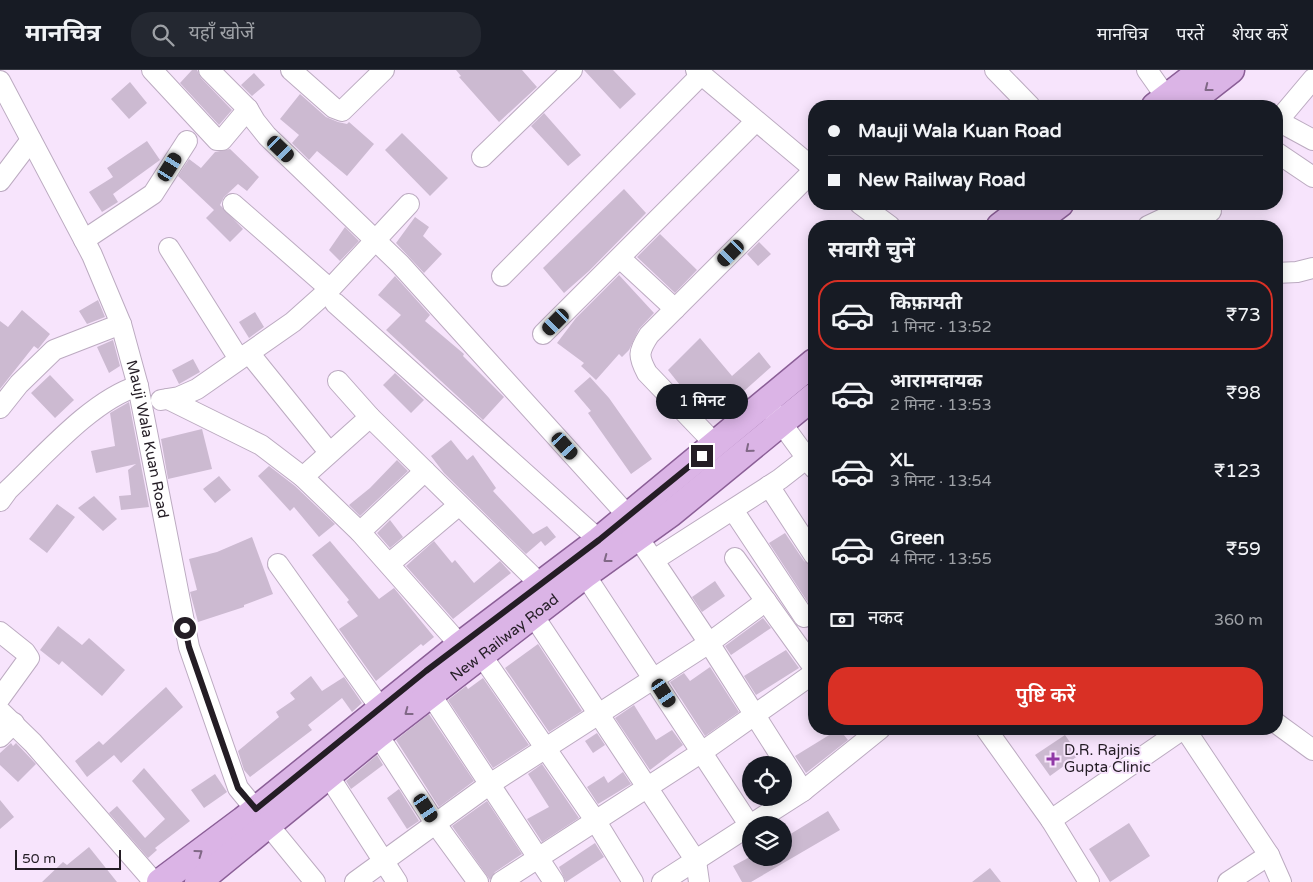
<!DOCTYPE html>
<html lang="hi">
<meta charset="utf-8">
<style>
:root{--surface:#171b24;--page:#242831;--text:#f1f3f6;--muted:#9ea1a6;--line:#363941;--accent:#d93025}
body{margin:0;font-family:"Varela Round","Noto Sans Devanagari",sans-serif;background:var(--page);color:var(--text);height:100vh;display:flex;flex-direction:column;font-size:19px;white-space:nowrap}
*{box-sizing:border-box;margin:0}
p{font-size:16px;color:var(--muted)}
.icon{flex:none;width:28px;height:28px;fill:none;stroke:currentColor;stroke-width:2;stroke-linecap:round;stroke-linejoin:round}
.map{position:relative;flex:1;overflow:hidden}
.sheet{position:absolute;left:808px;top:150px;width:475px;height:515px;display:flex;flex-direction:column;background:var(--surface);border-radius:20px;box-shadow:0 2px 12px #0003}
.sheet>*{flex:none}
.guide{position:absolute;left:808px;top:30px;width:475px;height:110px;border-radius:20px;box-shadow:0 2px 12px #0003;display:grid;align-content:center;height:110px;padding:0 20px;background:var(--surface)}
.tools{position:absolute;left:742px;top:686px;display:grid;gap:10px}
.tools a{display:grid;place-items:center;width:50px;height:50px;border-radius:50%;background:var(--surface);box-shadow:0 2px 12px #0003;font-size:25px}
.scale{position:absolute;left:15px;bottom:12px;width:106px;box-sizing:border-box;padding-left:5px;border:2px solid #241d25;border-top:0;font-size:14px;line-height:18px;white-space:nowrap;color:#241d25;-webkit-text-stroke:4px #f7e4fc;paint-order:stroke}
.end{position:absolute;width:22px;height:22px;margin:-11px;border:6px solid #241d25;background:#fff;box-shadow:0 0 0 2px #fff}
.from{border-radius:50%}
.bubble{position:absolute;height:35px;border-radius:18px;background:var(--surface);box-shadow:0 2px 12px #0003;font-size:16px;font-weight:600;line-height:35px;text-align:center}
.car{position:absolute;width:15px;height:30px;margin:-15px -8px;border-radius:6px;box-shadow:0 0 4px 1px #0007;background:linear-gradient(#222 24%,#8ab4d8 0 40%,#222 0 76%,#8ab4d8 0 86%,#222 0)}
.guide b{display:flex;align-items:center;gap:18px;height:48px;font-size:19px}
.guide b+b{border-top:1px solid var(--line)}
.guide i{width:12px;height:12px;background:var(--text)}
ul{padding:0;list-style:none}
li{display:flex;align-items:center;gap:15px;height:70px;margin:0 10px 8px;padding:0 10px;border:2px solid transparent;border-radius:20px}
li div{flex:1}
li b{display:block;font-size:19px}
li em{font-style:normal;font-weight:600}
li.active{border-color:var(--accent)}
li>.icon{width:45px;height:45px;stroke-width:1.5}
h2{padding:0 20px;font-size:22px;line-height:60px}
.pay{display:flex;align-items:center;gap:12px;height:55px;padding:0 20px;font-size:19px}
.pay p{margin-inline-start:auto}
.button{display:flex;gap:10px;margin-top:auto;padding:10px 20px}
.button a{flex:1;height:58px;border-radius:20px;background:var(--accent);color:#fff;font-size:20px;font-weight:600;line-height:58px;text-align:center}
header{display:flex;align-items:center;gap:30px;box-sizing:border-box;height:70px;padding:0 25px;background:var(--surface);border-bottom:1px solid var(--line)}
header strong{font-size:24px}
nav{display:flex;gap:28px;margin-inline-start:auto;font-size:18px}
.search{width:350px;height:45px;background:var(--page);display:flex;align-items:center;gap:12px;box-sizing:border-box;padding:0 18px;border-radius:20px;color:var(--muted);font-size:19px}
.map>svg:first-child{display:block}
.building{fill:#ccbad1}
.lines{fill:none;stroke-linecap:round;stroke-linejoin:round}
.minor-casing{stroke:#bcabc1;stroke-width:22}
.major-casing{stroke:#8b5f97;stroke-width:29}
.minor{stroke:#fff;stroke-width:20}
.major{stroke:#dbb4e6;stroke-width:26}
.oneway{stroke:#806886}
.route{stroke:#241d25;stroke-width:6}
.poi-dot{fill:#9039a6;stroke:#f7e4fc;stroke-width:2}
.labels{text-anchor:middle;stroke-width:4;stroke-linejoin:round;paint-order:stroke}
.street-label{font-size:15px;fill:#241d25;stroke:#f7e4fc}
.poi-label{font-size:15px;fill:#241d25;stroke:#f7e4fc;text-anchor:start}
</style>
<header>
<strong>मानचित्र</strong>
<div class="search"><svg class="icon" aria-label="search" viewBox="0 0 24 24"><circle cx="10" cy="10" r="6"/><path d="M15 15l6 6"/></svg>यहाँ खोजें</div>
<nav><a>मानचित्र</a><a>परतें</a><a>शेयर करें</a></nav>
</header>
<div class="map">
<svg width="1313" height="812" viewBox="0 0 1313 812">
<rect width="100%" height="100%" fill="#f7e4fc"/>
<path class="building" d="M 192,0 L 197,0 L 201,8 L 232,40 L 219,55 L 180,13 Z
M 456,0 L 522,0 L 537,17 L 499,52 L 459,7 L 461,6 Z
M 584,0 L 613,0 L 636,24 L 620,39 Z
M 254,3 L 265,15 L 252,26 L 241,15 Z
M 130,12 L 147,33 L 129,49 L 111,29 Z
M 300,24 L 326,47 L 338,52 L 347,54 L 349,52 L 374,74 L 347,106 L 317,81 L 309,90 L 292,73 L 299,65 L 280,49 Z
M 544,43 L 581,85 L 568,96 L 531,56 Z
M 402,63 L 448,108 L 430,126 L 385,80 Z
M 147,71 L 160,90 L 113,124 L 118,132 L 102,142 L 89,122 L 113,107 L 107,98 Z
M 230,79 L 259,107 L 247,121 L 238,114 L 224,127 L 220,135 L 243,159 L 230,172 L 206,148 L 214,140 L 178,106 L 189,89 L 201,98 L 215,82 Z
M 624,119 L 646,143 L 589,201 L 564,223 L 543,198 Z
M 415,147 L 429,157 L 423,166 L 442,184 L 424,203 L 396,173 Z
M 345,157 L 359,171 L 340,191 L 329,180 Z
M 660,164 L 697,200 L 675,223 L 637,187 Z
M 759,172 L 771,184 L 758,196 L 747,184 Z
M 619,205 L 654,243 L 639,259 L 629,280 L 622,287 L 619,284 L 596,310 L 581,296 L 584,293 L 557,273 L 576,248 Z
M 395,206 L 430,245 L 425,251 L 464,284 L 463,286 L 504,327 L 483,350 L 386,260 L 401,245 L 378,225 Z
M 98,230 L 105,247 L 87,254 L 79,241 Z
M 22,240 L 50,264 L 38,279 L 34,276 L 0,319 L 0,251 L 8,257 Z
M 255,242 L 264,257 L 249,268 L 239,252 Z
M 700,268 L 732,306 L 759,282 L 771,297 L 744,321 L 707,349 L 668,300 Z
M 113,270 L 120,296 L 109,303 L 97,277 Z
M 193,289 L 200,302 L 179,314 L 172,300 Z
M 395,303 L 424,330 L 411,343 L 383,315 Z
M 50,305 L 74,330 L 55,348 L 31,323 Z
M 590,307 L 609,328 L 652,389 L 631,404 L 588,343 L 591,341 L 574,321 Z
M 129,332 L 149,437 L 121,440 L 119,426 L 131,425 L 128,400 L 136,394 L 96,403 L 91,381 L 115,376 L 110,343 Z
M 202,359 L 212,399 L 168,409 L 161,369 Z
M 451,370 L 467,390 L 473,385 L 496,418 L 493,421 L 533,464 L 547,456 L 556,467 L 545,476 L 541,471 L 526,484 L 444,403 L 431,386 Z
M 397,390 L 408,401 L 360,446 L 349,435 L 370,418 Z
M 269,396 L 295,416 L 335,454 L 319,467 L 294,437 L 290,441 L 258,406 Z
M 219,406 L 231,420 L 215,433 L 203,419 Z
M 94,426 L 117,449 L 103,461 L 78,438 Z
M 57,434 L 75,447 L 47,483 L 29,469 Z
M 390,450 L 403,467 L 390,478 L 377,463 Z
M 785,463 L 804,491 L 814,497 L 814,531 L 809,534 L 769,473 Z
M 252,467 L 273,524 L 244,535 L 244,537 L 198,552 L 190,522 L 197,520 L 189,489 L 217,482 Z
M 330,471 L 379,529 L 394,518 L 434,567 L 423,576 L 421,574 L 376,611 L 339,559 L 358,546 L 347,532 L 349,530 L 312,485 Z
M 434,471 L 452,493 L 455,490 L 474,513 L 500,491 L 511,503 L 453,549 L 406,496 Z
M 715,511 L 725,526 L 702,542 L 692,527 Z
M 763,548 L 771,558 L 731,585 L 725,576 Z
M 58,556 L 82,575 L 89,568 L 125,600 L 102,626 L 62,591 L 59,595 L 40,580 Z
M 538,574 L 582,641 L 549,662 L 505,598 Z
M 786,580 L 799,598 L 756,625 L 744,606 Z
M 710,597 L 739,642 L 705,666 L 670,612 L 684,603 L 690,611 Z
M 311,606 L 322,621 L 344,607 L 362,633 L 352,642 L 342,628 L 308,655 L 312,660 L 250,707 L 244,700 L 238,681 L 279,647 L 276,642 L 295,629 L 290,623 Z
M 483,608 L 529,675 L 493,698 L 448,630 L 466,616 L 468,619 Z
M 166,617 L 183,637 L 121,693 L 114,685 L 87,707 L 75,691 L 99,671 L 103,675 Z
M 634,635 L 656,670 L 672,660 L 683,675 L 650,700 L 615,648 Z
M 429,644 L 474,711 L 439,737 L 396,670 Z
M 839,659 L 848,670 L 806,703 L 795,686 Z
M 597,663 L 605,675 L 593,683 L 585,671 Z
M 1065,665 L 1079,685 L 1050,706 L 1035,685 Z
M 11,673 L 13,676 L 16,673 L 36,694 L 18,712 L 0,695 L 0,683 Z
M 377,685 L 383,695 L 351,719 L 346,711 Z
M 542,694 L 579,748 L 542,772 L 527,749 L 549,737 L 528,704 Z
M 144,698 L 190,751 L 155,778 L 157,780 L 148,788 L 109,743 L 117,736 L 145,768 L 165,749 L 132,711 Z
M 623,702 L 631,714 L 598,734 L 587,717 L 604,706 L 608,713 Z
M 215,704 L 227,722 L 204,738 L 191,720 Z
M 399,719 L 419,751 L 407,759 L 387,728 Z
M 0,730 L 14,747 L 0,759 Z
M 487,731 L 522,784 L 495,802 L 490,810 L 452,756 Z
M 828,741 L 840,760 L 751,812 L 742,812 L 733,796 L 748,788 L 784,788 L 784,768 Z
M 1129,753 L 1150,786 L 1110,812 L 1089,779 Z
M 595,773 L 604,787 L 566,812 L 559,797 Z
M 89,777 L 117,812 L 42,812 L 63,792 L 67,795 Z
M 990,798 L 1001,812 L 972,812 Z"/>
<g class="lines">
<defs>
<g id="minor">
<path d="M 152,0 L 217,70 L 222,70 L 248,39 L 255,51 L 267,66 L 400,194 L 628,446"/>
<path d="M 209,0 L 248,39"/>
<path d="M 291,0 L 334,38 L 342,41 L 384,0"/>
<path d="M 696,0 L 814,99"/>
<path d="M 995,0 L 1030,36"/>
<path d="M 1147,0 L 1166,27"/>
<path id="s1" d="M 0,11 L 92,185 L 121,254 L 138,316 L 189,577 L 238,718 L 315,812"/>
<path d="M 1278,51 L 1313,70"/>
<path d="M 1276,53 L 1313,9"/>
<path d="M 1276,82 L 1313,107"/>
<path d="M 482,87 L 572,0"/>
<path d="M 0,111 L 31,70"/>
<path d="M 233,134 L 330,219"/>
<path d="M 860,134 L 890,156"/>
<path d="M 1148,156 L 1165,148 L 1211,141"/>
<path d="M 84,170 L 153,124 L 187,71"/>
<path d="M 169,178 L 239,289"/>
<path d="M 620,188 L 675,239"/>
<path d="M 1276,203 L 1297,202 L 1313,198"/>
<path d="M 502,206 L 701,5"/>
<path d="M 335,233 L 599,470"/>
<path d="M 543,264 L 755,52"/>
<path d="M 249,283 L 329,382"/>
<path d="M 338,311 L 370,347 L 539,513"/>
<path d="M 168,329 L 261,375 L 303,407 L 360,462 L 460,575"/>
<path d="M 161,330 L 179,327 L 197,319 L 293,252 L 330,219 L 409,134"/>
<path d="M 0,338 L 19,314 L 54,280 L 121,254"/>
<path d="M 774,343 L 814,398"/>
<path d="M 716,375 L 647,303 C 638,286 638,282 649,265 L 814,100"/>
<path d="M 303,407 L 370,347"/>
<path d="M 769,416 L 814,485"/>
<path d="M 0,431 L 8,420 C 44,386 92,330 138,316"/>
<path d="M 733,440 L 804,547"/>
<path d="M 360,462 L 425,401"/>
<path d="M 637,466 L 709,573 L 803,721"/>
<path d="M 735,488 L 814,598"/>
<path d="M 654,490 L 780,409 L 807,388"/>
<path d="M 278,494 L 381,639"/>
<path d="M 389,494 L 459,435"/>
<path d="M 585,505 L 750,756"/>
<path d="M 533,545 L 696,791 L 699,812"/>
<path d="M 0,562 L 25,582 L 29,588 L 0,628"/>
<path d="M 482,586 L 595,750 L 633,812"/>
<path d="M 431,625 L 554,812"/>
<path d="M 0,641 L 33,673 L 154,812"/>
<path d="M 1276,653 L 1313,680"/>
<path d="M 986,659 L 1051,750 L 1089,812"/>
<path d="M 1185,659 L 1269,785 L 1281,812"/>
<path d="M 378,665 L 435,753 L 478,812"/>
<path d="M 0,667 L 14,653"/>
<path d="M 328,705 L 397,812"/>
<path d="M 1051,750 L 1183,659"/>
<path d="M 355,812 L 490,714 L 709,573 L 766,531"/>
<path d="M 501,812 L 702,682 L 814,603"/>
<path d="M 662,812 L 803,721 L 880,659"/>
<path d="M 1228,812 L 1269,785"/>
</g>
<g id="major">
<path d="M 1190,32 L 1231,0"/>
<path d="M 1155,36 L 1202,0"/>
<path d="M 1000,156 L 1029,134"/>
<path d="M 1031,156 L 1060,134"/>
<path d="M 160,812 L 243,750 L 460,575 L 599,470 L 814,292"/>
<path id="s2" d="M 198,812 L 378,665 L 585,505 L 670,444 L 814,326"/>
</g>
</defs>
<use href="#minor" class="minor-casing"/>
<use href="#major" class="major-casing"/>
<use href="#minor" class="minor"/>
<use href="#major" class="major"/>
</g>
<defs><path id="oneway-chevron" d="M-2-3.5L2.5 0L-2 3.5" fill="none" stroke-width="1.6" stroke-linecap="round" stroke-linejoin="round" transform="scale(1.25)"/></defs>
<g class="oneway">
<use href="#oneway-chevron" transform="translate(1208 18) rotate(142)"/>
<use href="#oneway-chevron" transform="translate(749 379) rotate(140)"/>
<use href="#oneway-chevron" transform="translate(607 489) rotate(143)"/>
<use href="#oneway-chevron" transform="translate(408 642) rotate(143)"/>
<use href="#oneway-chevron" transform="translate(199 783) rotate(-36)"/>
</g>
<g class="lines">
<path class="route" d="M 185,558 L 189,577 L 238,718 L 256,739 L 426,601 L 599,470 L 702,386"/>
</g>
<path class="poi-dot" d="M1050.5 681.5h5v5h5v5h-5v5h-5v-5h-5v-5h5z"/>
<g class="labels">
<g class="street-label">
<text dy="5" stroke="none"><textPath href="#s1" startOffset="390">Mauji Wala Kuan Road</textPath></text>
<text dy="5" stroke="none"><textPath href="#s2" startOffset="392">New Railway Road</textPath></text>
</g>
<g class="poi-label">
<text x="1064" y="685">D.R. Rajnis<tspan x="1064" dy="17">Gupta Clinic</tspan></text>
</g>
</g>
</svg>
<div class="tools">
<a><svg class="icon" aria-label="locate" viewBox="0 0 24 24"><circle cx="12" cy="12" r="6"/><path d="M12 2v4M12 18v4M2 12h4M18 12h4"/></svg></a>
<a><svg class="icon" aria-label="layers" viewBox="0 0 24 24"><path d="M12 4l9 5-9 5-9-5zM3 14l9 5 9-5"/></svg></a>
</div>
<div class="scale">50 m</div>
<i class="end from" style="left:185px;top:558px"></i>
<i class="end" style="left:702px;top:386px"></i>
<div class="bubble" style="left:656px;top:314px;width:92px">1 मिनट</div>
<i class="car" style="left:281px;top:79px;rotate:134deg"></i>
<i class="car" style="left:170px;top:97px;rotate:32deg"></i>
<i class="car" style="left:731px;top:183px;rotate:225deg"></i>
<i class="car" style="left:556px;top:252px;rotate:225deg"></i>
<i class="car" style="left:565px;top:376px;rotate:138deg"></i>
<i class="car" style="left:664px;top:623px;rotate:147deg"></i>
<i class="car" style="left:426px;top:738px;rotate:147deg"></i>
<div class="guide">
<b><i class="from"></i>Mauji Wala Kuan Road</b>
<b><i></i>New Railway Road</b>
</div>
<section class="sheet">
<h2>सवारी चुनें</h2>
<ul>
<li class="active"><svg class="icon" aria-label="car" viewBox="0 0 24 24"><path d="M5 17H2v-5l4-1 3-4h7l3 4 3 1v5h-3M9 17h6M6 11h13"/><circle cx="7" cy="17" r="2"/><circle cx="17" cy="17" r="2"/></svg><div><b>किफ़ायती</b><p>1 मिनट · 13:52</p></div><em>₹73</em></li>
<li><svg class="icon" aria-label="car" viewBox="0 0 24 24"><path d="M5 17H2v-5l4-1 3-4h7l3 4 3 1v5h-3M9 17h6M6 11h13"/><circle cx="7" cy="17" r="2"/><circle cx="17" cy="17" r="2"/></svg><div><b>आरामदायक</b><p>2 मिनट · 13:53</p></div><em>₹98</em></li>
<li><svg class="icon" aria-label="car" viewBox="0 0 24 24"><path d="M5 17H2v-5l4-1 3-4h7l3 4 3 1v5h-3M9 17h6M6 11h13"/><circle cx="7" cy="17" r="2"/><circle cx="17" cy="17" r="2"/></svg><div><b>XL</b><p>3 मिनट · 13:54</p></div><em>₹123</em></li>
<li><svg class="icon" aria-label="car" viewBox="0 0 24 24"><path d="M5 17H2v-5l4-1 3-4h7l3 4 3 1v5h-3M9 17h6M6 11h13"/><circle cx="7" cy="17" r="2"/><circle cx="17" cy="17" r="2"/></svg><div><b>Green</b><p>4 मिनट · 13:55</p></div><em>₹59</em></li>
</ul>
<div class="pay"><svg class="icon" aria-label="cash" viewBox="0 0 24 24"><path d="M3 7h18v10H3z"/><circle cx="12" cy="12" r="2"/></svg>नकद<p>360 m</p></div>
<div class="button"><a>पुष्टि करें</a></div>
</section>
</div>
